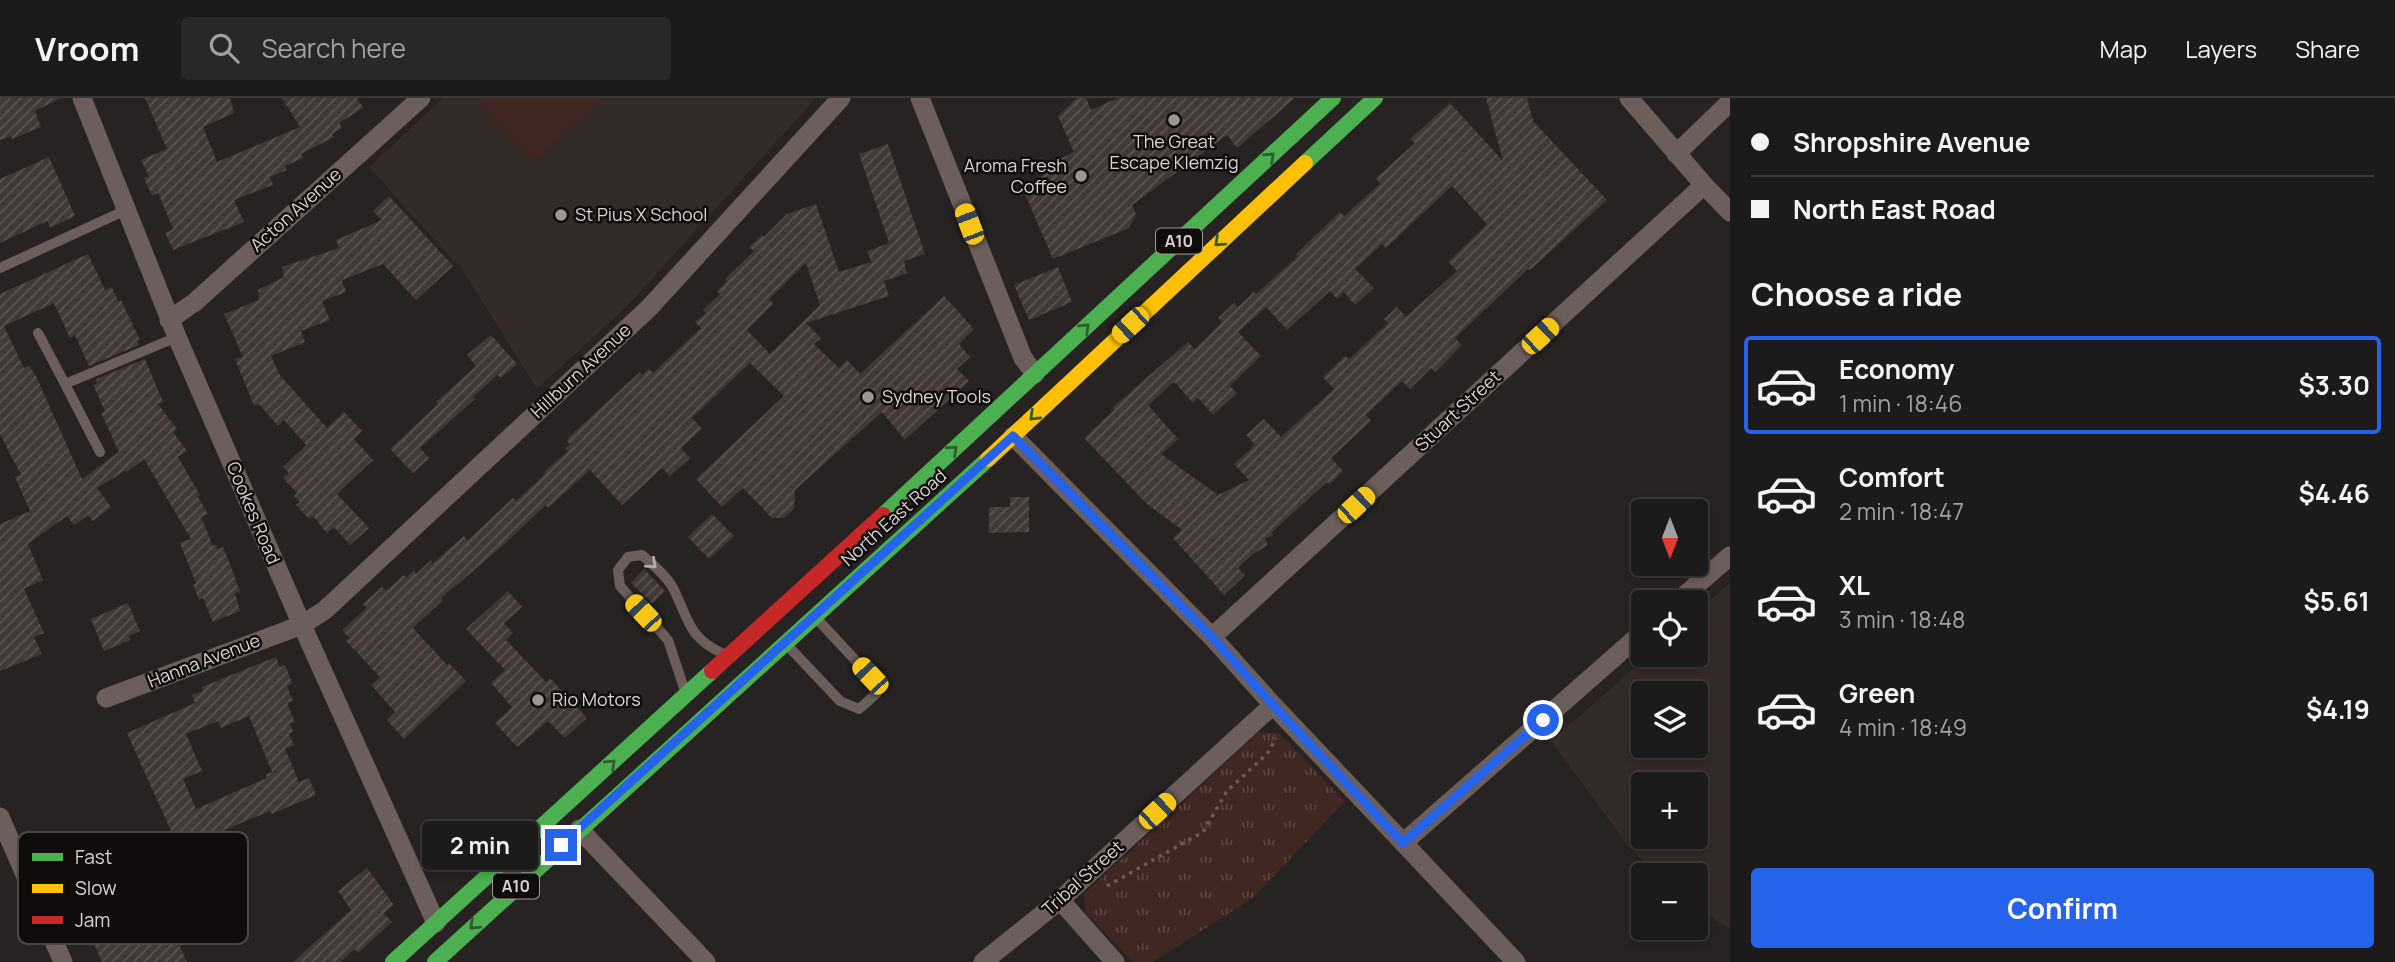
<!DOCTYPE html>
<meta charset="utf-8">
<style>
:root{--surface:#1c1a1a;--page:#292727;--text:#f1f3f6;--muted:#a0a1a2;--line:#3a3839;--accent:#2563eb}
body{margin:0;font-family:Manrope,sans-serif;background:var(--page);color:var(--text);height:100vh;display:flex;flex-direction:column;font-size:26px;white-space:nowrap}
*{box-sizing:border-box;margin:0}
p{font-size:23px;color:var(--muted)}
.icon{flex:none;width:38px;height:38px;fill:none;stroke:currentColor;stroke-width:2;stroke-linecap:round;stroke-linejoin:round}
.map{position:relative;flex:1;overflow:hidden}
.side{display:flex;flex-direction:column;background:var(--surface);width:665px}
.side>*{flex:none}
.guide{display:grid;align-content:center;height:154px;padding:0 21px;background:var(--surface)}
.needle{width:46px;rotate:180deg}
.controls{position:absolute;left:1631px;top:401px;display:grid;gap:14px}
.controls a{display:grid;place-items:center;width:77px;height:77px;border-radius:7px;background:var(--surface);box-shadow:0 4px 10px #0003,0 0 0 2px var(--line);font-size:35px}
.end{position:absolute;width:32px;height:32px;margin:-16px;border:9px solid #2563eb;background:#fff;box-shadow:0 0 0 4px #fff}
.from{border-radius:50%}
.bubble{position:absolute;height:49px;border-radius:7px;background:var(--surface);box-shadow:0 4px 10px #0003,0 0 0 2px var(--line);font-size:23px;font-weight:700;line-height:49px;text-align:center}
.car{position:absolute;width:21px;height:42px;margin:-21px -10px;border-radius:9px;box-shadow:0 0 5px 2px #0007;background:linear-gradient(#f5c518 24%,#345 0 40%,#f5c518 0 76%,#345 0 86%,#f5c518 0)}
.guide b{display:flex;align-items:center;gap:24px;height:66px;font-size:26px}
.guide b+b{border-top:2px solid var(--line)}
.guide i{width:18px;height:18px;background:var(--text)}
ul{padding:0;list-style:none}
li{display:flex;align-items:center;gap:21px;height:98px;margin:0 14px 10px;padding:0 7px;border:4px solid transparent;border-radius:7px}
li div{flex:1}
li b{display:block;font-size:26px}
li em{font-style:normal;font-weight:700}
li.current{border-color:var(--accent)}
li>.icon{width:63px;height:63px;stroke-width:1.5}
h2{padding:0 21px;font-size:32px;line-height:84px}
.primary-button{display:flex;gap:14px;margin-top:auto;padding:14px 21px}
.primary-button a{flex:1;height:80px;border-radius:7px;background:var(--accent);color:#fff;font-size:28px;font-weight:700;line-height:80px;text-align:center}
header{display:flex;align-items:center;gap:42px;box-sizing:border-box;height:98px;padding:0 35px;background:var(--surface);border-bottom:2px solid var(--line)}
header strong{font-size:33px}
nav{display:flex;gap:38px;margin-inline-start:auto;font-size:24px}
.search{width:490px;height:63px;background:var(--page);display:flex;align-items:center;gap:18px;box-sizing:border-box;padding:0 24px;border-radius:7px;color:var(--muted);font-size:26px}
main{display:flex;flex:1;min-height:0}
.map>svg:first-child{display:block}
.built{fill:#342a28;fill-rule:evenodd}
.grass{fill:#402722}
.park{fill:url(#park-tufts)}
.building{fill:url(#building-hatch);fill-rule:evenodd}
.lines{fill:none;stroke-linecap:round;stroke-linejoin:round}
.path{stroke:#655c5a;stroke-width:3.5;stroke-dasharray:3.5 5;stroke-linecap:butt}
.lane{stroke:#6c5e5b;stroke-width:10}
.street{stroke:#6c5e5b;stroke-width:19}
.fast{stroke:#4caf50;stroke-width:16}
.slow{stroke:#ffc107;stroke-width:16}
.jam{stroke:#c62828;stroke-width:16}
.oneway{stroke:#2e5e2e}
.oneway2{stroke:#b3abaa}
.route{stroke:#2563eb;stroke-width:9}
.poi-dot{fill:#9a9796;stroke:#0f0c0b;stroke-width:2.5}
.labels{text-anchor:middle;stroke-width:5;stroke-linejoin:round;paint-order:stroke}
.shield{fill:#0f0c0b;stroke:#9c9998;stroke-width:2}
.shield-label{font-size:16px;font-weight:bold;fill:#d9d5d4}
.poi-label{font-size:18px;fill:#d9d5d4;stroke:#0f0c0b;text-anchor:start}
.street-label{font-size:18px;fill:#d9d5d4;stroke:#0f0c0b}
.key{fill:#0f0c0b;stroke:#4c4847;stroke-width:2}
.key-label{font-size:19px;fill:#d9d5d4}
</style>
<header>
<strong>Vroom</strong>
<div class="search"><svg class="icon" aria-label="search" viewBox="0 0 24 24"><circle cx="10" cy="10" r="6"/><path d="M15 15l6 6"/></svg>Search here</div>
<nav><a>Map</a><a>Layers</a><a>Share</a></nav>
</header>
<main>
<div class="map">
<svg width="1730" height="864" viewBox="0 0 1730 864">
<defs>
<pattern id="park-tufts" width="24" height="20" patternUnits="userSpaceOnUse" patternTransform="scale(1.75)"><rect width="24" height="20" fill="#402722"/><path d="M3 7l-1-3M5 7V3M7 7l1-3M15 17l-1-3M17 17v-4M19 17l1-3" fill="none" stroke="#5b4541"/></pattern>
<pattern id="building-hatch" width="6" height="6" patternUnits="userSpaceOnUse" patternTransform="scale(1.75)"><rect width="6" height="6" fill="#423836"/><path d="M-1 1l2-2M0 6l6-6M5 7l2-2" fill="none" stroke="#5d5452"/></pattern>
</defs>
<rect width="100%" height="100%" fill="#262322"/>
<path class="built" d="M 443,0 L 816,0 L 628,207 L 537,291 L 459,166 L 457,167 L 369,69 Z
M 1730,485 L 1730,831 L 1696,810 L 1696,777 L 1658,777 L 1629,749 L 1551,643 L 1649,557 L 1696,556 L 1696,515 ZM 1643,595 L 1696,595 L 1696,648 L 1643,648 ZM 1643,686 L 1696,686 L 1696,738 L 1643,738 Z"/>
<path class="grass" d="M 483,0 L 604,0 L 535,64 L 479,4 Z"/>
<path class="park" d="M 1259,634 L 1279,635 L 1345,703 L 1253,800 L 1153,864 L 1133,864 L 1085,814 L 1085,795 Z"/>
<path class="building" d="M 0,0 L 61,0 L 35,13 L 41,29 L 12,41 L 11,38 L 0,42 Z
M 145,0 L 230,0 L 234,15 L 203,29 L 217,64 L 300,29 L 282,0 L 357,0 L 363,10 L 339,25 L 342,30 L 332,36 L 334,39 L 301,56 L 303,60 L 285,68 L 287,72 L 270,79 L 273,87 L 234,102 L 244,124 L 173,152 L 165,135 L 173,131 L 158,95 L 152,98 L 144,80 L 149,78 L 141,62 L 167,51 Z
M 1077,0 L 1086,0 L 1091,12 L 1118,0 L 1295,0 L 1237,50 L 1227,37 L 1132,107 L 1136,116 L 1129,130 L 1053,161 L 1024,94 L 1060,61 L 1074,54 L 1058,18 Z
M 1486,0 L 1527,0 L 1533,23 L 1607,102 L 1530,172 L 1528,171 L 1455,240 L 1462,247 L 1435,275 L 1431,270 L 1410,291 L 1402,283 L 1366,317 L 1371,323 L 1331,360 L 1343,373 L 1330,386 L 1327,384 L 1272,434 L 1273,437 L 1265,441 L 1268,447 L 1253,456 L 1238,470 L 1245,477 L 1224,497 L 1173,440 L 1182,432 L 1147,406 L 1084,340 L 1114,312 L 1112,310 L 1188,244 L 1195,251 L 1222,224 L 1218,220 L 1234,205 L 1238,209 L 1254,194 L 1256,196 L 1298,158 L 1296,156 L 1340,114 L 1344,118 L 1380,86 L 1376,80 L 1415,45 L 1410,41 L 1450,5 L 1503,63 ZM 1452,88 L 1487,126 L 1448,164 L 1457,173 L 1406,219 L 1397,209 L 1384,221 L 1388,225 L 1349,261 L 1345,258 L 1323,279 L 1334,291 L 1281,339 L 1264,321 L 1246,337 L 1255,347 L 1234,366 L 1249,382 L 1218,397 L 1161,356 L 1178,341 L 1148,307 L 1174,284 L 1193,305 L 1198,300 L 1213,317 L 1237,295 L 1230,288 L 1261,258 L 1238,234 L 1266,209 L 1287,232 L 1330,193 L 1337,201 L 1344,194 L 1355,207 L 1374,190 L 1355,171 L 1382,146 L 1386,150 Z
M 888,46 L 925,156 L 904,163 L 907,175 L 884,183 L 889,198 L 806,225 L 821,240 L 814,246 L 839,270 L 847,262 L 860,276 L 944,198 L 974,231 L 959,246 L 970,259 L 957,271 L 969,283 L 905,342 L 882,314 L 795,392 L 794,411 L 784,420 L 772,420 L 743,390 L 722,409 L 696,381 L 784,298 L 750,265 L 692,320 L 702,331 L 681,350 L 690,360 L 670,378 L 662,370 L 622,407 L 590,372 L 548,410 L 546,407 L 500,450 L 441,500 L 443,502 L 413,530 L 447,567 L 449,565 L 466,583 L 404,641 L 387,622 L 395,614 L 371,587 L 380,579 L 346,543 L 349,540 L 342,532 L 367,510 L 363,506 L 382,489 L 386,493 L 404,477 L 406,480 L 414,472 L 416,476 L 431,462 L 432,466 L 464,438 L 468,442 L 513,400 L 516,403 L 545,376 L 544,374 L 568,353 L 565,350 L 570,346 L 567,343 L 569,339 L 640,274 L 642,277 L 649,271 L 653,275 L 701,230 L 695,224 L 706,215 L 703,212 L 720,196 L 717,193 L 727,183 L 725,181 L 754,153 L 749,149 L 762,137 L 764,139 L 787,116 L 816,106 L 839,174 L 871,164 L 867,153 L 889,145 L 859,56 ZM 806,165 L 820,207 L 770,256 L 747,232 L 773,206 L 769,201 Z
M 49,59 L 75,118 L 50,130 L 47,123 L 0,145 L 0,81 Z
M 389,98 L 453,168 L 416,202 L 383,166 L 342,182 L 346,194 L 322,203 L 330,222 L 301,233 L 305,244 L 271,258 L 279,276 L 327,330 L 344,314 L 362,333 L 354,341 L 373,362 L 337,396 L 369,430 L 350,447 L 334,429 L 327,435 L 313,418 L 309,421 L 296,407 L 300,404 L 294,398 L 297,395 L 283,380 L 289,375 L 283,369 L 306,347 L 284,322 L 278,328 L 259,306 L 254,308 L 235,261 L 243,259 L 224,216 L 259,202 L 258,192 L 284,179 L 282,169 L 339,150 L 336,142 L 382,122 L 373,113 Z
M 88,156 L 105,192 L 112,189 L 118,203 L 121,202 L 140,242 L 137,243 L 139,247 L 89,268 L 75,237 L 70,240 L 54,205 L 4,228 L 24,270 L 29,268 L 36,278 L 82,381 L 119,354 L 101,315 L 105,313 L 93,287 L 97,285 L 96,281 L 145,261 L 163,304 L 158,306 L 177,331 L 173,334 L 187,353 L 178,359 L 200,397 L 198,399 L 208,416 L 201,419 L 213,448 L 216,447 L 217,451 L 223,449 L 230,466 L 240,494 L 235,495 L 240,513 L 213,524 L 203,500 L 199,502 L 193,487 L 196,485 L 180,445 L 191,441 L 144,361 L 127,374 L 125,373 L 97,390 L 111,409 L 93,423 L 88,417 L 74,427 L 67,418 L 28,446 L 43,482 L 24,491 L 44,535 L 34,539 L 42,556 L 0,573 L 0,426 L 30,413 L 15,379 L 21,377 L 0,336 L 0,196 Z
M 1058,169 L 1072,204 L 1029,222 L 1014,187 Z
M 491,237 L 517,266 L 501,280 L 497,277 L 473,299 L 475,301 L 420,350 L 429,360 L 413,375 L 390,351 L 438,306 L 436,304 L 476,268 L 467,257 Z
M 1010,399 L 1029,399 L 1029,434 L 989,435 L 989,409 L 1010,409 Z
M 712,416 L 734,438 L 709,461 L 688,439 Z
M 644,471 L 665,493 L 652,506 L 631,485 Z
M 508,493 L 522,509 L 504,525 L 513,535 L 506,542 L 546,584 L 550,580 L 587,620 L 565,640 L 548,623 L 517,649 L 495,625 L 512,609 L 491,585 L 505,572 L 466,531 Z
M 128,505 L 140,533 L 129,538 L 130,542 L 104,553 L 91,521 Z
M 276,559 L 280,569 L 285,567 L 292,585 L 287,588 L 293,603 L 287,605 L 295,624 L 290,626 L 293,633 L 289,636 L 294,647 L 285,651 L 299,684 L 309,680 L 316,697 L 272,716 L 270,713 L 203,741 L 201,736 L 177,746 L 127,635 L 195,605 L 192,597 L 203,593 L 202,589 ZM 249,618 L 272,674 L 266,676 L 267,680 L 196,711 L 183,681 L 202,673 L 186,636 L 218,623 L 221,630 Z
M 367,770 L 394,807 L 384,815 L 392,824 L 358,855 L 355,851 L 340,864 L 293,864 L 351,812 L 338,793 Z
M 157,817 L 168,840 L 175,837 L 187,864 L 102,864 L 93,844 Z"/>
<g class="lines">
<path class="path" d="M 1107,788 L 1203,734 L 1227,693 L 1267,656 L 1276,640"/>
<path class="lane" d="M 0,170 L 126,112
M 38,235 L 65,286 L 177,239
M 65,286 L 100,354
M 789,549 L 840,603 L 859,611 L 876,596 L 870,578 L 819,523
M 684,590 L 668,542 L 620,488 L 618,472 L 628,459 L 642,457 C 653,467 666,477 673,490 C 688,519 688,540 722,555"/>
<path class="street" d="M 82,0 L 177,239 L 302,527 L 436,825
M 920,0 L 1023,260 L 1035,276
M 1629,0 L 1704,87 L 1730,114
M 1676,56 L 1730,4
M 169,222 L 195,204 L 421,0
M 1013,338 L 1212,539 L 1273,607 L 1516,864
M 1677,504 L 1730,458
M 1212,539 L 1704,87
M 106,600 L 302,527 L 325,512 L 649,210 L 841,0
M 0,719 L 63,864
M 579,731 L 706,864
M 1403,745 L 1643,534
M 1060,802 L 1115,864
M 983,864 L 1060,802 L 1273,607"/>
<path class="fast" d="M 1305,65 L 1375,0
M 883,417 L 1333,0
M 393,864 L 712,573
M 435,864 L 988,361"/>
<path class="slow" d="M 988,361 L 1305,65"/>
<path class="jam" d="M 712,573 L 883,417"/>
</g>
<defs><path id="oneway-chevron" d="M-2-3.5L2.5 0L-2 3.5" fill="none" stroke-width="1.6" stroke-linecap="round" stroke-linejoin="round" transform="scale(1.75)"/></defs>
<g class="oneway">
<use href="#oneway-chevron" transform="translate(1270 59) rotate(-43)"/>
<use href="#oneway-chevron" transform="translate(1219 144) rotate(138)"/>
<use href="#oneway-chevron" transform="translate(1085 230) rotate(-43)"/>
<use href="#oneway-chevron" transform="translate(1034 318) rotate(136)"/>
<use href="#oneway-chevron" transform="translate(953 352) rotate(-42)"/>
<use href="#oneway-chevron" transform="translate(611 666) rotate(-42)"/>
<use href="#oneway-chevron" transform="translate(474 827) rotate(137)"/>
</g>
<use class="oneway2" href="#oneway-chevron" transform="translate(652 466) rotate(42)"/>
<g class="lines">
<path class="route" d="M 561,747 L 1013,338 L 1212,539 L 1273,607 L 1403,745 L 1543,622"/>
</g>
<g class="poi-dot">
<circle cx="1174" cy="22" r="7"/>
<circle cx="1081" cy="78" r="7"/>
<circle cx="561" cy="117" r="7"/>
<circle cx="868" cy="299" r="7"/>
<circle cx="538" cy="602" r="7"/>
</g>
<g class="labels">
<g class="shield">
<rect x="1156" y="130.5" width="46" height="25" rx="5"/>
<rect x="493" y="775.5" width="46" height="25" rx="5"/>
</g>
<g class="shield-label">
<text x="1179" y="149">A10</text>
<text x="516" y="794">A10</text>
</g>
<g class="poi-label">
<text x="1174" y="50" text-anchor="middle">The Great<tspan x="1174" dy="21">Escape Klemzig</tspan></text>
<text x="1067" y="74" text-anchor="end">Aroma Fresh<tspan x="1067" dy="21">Coffee</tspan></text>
<text x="575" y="123">St Pius X School</text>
<text x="882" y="305">Sydney Tools</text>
<text x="552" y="608">Rio Motors</text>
</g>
<g class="street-label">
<text transform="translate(296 112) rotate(-42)" y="6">Acton Avenue</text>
<text transform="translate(581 273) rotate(-43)" y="6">Hillburn Avenue</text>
<text transform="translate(1458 313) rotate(-43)" y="6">Stuart Street</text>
<text transform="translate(253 415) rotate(67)" y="6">Cookes Road</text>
<text transform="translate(894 420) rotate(-42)" y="6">North East Road</text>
<text transform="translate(204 563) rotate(-21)" y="6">Hanna Avenue</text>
<text transform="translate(1083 780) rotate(-42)" y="6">Tribal Street</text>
</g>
</g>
<rect x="18" y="734" width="230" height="112" rx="10" class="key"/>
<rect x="32" y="755" width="31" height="8" fill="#4caf50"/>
<rect x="32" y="786" width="31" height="9" fill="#ffc107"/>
<rect x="32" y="818" width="31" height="8" fill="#c62828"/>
<g class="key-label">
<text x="75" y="766">Fast</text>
<text x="75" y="797">Slow</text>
<text x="75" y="829">Jam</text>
</g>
</svg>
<div class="controls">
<a><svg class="needle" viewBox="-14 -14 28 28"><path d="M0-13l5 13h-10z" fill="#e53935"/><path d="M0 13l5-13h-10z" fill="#a0a1a2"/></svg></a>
<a><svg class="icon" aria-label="locate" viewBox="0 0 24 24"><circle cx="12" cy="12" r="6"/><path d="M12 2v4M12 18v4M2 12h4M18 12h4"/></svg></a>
<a><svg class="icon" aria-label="layers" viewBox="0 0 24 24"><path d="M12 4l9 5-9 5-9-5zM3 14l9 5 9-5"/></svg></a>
<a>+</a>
<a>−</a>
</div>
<i class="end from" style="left:1543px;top:622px"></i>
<i class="end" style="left:561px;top:747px"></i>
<div class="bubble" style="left:422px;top:723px;width:116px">2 min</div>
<i class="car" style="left:969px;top:126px;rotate:339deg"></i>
<i class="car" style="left:1130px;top:227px;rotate:227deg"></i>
<i class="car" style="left:1540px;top:238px;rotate:47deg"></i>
<i class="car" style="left:1356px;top:407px;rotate:47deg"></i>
<i class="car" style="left:643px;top:515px;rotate:317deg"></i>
<i class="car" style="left:870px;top:578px;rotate:317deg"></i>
<i class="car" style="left:1157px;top:713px;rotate:47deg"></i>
</div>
<section class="side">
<div class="guide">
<b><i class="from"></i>Shropshire Avenue</b>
<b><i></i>North East Road</b>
</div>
<h2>Choose a ride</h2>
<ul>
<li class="current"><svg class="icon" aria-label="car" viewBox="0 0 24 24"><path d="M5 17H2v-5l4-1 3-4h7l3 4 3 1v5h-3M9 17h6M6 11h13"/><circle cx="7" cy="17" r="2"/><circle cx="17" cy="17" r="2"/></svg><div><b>Economy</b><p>1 min · 18:46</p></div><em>$3.30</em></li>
<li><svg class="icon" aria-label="car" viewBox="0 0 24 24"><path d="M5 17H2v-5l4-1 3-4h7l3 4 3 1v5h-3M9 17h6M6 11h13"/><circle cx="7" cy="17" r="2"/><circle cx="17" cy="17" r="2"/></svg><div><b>Comfort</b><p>2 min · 18:47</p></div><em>$4.46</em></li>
<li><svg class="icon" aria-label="car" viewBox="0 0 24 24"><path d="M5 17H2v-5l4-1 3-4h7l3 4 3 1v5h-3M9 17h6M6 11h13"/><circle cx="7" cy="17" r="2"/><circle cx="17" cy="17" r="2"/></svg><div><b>XL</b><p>3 min · 18:48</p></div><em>$5.61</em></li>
<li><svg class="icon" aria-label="car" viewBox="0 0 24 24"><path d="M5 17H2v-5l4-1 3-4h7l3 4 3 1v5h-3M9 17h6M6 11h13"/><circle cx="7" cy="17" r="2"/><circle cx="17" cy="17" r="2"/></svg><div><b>Green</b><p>4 min · 18:49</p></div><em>$4.19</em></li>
</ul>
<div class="primary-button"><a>Confirm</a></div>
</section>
</main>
